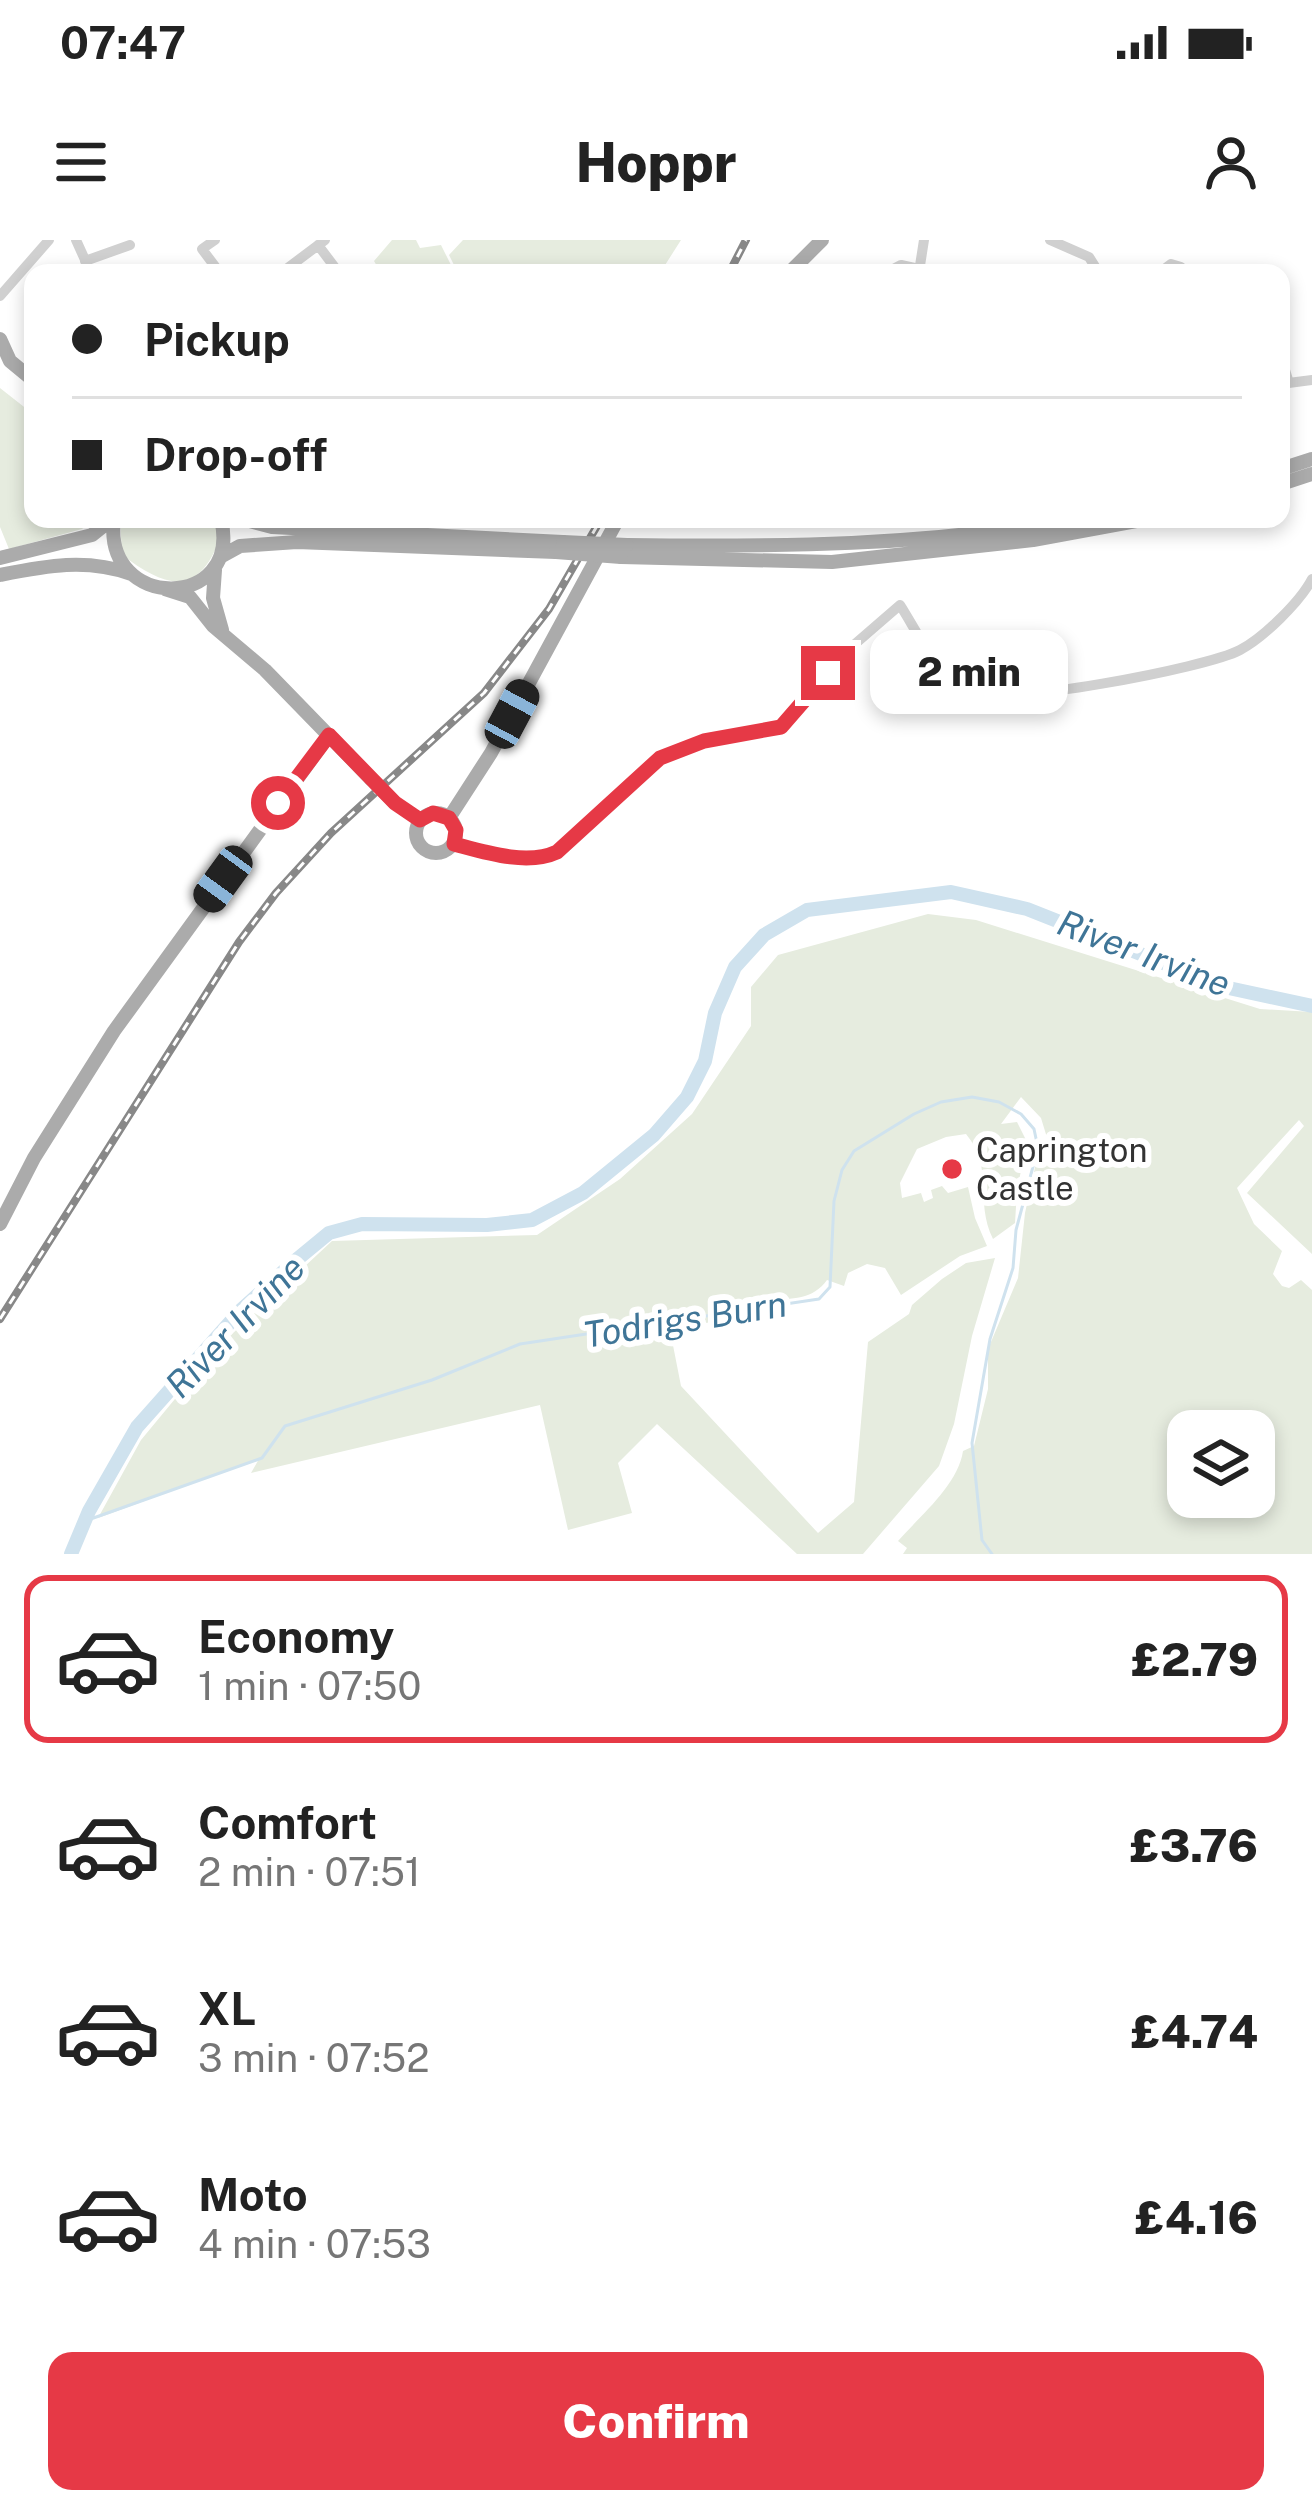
<!DOCTYPE html>
<meta charset="utf-8">
<style>
:root{--surface:#fff;--page:#f2f2f2;--text:#222;--muted:#767676;--line:#e0e0e0;--accent:#e63946}
body{margin:0;font-family:"Public Sans",sans-serif;background:var(--page);color:var(--text);height:100vh;display:flex;flex-direction:column;font-size:45px;white-space:nowrap}
*{box-sizing:border-box;margin:0}
p{font-size:39px;color:var(--muted)}
.icon{flex:none;width:66px;height:66px;fill:none;stroke:currentColor;stroke-width:2;stroke-linecap:round;stroke-linejoin:round}
.map{position:relative;height:1314px;overflow:hidden}
.panel{display:flex;flex-direction:column;background:var(--surface);flex:1}
.panel>*{flex:none}
.top-card{position:absolute;left:24px;top:24px;width:1266px;height:264px;border-radius:24px;box-shadow:0 6px 18px #0003;display:grid;align-content:center;height:264px;padding:0 48px;background:var(--surface)}
.buttons{position:absolute;left:1167px;top:1170px;display:grid;gap:24px}
.buttons a{display:grid;place-items:center;width:108px;height:108px;border-radius:24px;background:var(--surface);box-shadow:0 6px 18px #0003;font-size:60px}
.end{position:absolute;width:54px;height:54px;margin:-27px;border:15px solid #e63946;background:#fff;box-shadow:0 0 0 6px #fff}
.from{border-radius:50%}
.bubble{position:absolute;height:84px;border-radius:24px;background:var(--surface);box-shadow:0 6px 18px #0003;font-size:39px;font-weight:800;line-height:84px;text-align:center}
.car{position:absolute;width:36px;height:72px;margin:-36px -18px;border-radius:15px;box-shadow:0 0 9px 3px #0007;background:linear-gradient(#222 24%,#8ab4d8 0 40%,#222 0 76%,#8ab4d8 0 86%,#222 0)}
.top-card b{display:flex;align-items:center;gap:42px;height:114px;font-size:45px}
.top-card b+b{border-top:3px solid var(--line)}
.top-card i{width:30px;height:30px;background:var(--text)}
ul{padding:21px 0 0;list-style:none}
li{display:flex;align-items:center;gap:36px;height:168px;margin:0 24px 18px;padding:0 24px;border:6px solid transparent;border-radius:24px}
li div{flex:1}
li b{display:block;font-size:45px}
li em{font-style:normal;font-weight:800}
li.current{border-color:var(--accent)}
li>.icon{width:108px;height:108px;stroke-width:1.5}
.action{display:flex;gap:24px;margin-top:auto;padding:24px 48px}
.action a{flex:1;height:138px;border-radius:24px;background:var(--accent);color:#fff;font-size:48px;font-weight:800;line-height:138px;text-align:center}
.status{display:flex;justify-content:space-between;align-items:center;height:84px;padding:0 60px;background:var(--surface);direction:ltr}
.status svg{height:33px;fill:currentColor}
header{display:flex;justify-content:space-between;align-items:center;height:156px;padding:0 48px;background:var(--surface);font-size:54px;font-weight:800}
.map>svg:first-child{display:block}
.green{fill:#e6ecdf;fill-rule:evenodd}
.lines{fill:none;stroke-linecap:round;stroke-linejoin:round}
.stream{stroke:#cfe2ee;stroke-width:3}
.river{stroke:#cfe2ee;stroke-width:14}
.minor{stroke:#d0d0d0;stroke-width:10}
.major{stroke:#ababab;stroke-width:14}
.rail-casing{stroke:#888;stroke-width:8}
.rail{stroke:#fff;stroke-width:3;stroke-dasharray:9;stroke-linecap:butt}
.major-bridge{stroke:#ababab;stroke-width:14}
.route{stroke:#e63946;stroke-width:15}
.poi-dot{fill:#e63946;stroke:#fff;stroke-width:4.5}
.labels{text-anchor:middle;stroke-width:12;stroke-linejoin:round;paint-order:stroke}
.poi-label{font-size:33px;fill:#333;stroke:#fff;text-anchor:start}
.water-label{font-size:36px;font-style:italic;fill:#3f7597;stroke:#fff}
</style>
<div class="status"><b>07:47</b><svg viewBox="0 0 49 12"><path d="M0 12V9h3v3zM5 12V6h3v6zM10 12V3h3v9zM15 12V0h3v12zM26 1h20v11H26zM47 4h2v5h-2z"/></svg></div>
<header><svg class="icon" aria-label="menu" viewBox="0 0 24 24"><path d="M4 6h16M4 12h16M4 18h16"/></svg>Hoppr<svg class="icon" aria-label="person" viewBox="0 0 24 24"><circle cx="12" cy="8" r="4"/><path d="M4 21q1-7 8-7t8 7"/></svg></header>
<div class="map">
<svg width="1312" height="1314" viewBox="0 0 1312 1314">
<rect width="100%" height="100%" fill="#fff"/>
<path class="green" d="M 392,0 L 416,0 L 420,8 L 441,5 L 455,33 L 381,33 L 374,21 Z
M 463,0 L 681,0 L 660,33 L 458,33 L 449,15 Z
M 0,148 L 33,174 L 33,279 L 92,279 L 82,289 L 9,309 L 0,287 Z
M 120,279 L 215,279 L 220,298 C 198,359 165,347 122,315 Z
M 928,674 L 976,680 L 1260,769 L 1312,772 L 1312,1014 L 1247,953 L 1304,886 L 1299,880 L 1237,948 L 1254,984 L 1282,1011 L 1273,1034 L 1282,1046 L 1289,1048 L 1301,1040 L 1312,1050 L 1312,1314 L 903,1314 L 907,1308 L 898,1301 C 920,1276 958,1245 963,1211 L 974,1206 L 988,1149 L 988,1109 L 1018,1038 L 1025,973 L 1038,914 L 1052,914 L 1041,878 L 1021,857 L 1001,884 L 1017,882 L 1027,902 L 1017,950 L 1015,983 L 993,999 C 974,960 995,929 966,894 L 946,897 L 917,909 L 900,943 L 902,958 L 921,953 L 924,962 L 933,958 L 931,950 L 942,946 L 948,953 L 968,947 L 975,978 L 987,1006 L 960,1016 L 901,1055 L 885,1028 L 867,1024 L 848,1033 L 844,1046 L 827,1040 C 813,1060 792,1058 769,1061 L 768,1071 L 670,1090 L 681,1146 L 818,1293 L 854,1262 L 868,1102 L 909,1074 L 912,1065 L 942,1039 L 966,1023 L 995,1018 L 972,1096 L 954,1184 L 939,1226 L 863,1314 L 797,1314 L 657,1184 L 618,1223 L 632,1273 L 568,1290 L 540,1165 L 251,1233 L 259,1219 L 98,1278 L 141,1200 L 218,1107 L 332,1001 L 537,995 L 620,939 L 692,874 L 751,786 L 751,747 L 778,715 ZM 1188,1191 L 1254,1191 L 1254,1257 L 1188,1257 Z"/>
<g class="lines">
<path class="stream" d="M 85,1281 L 262,1218 L 285,1186 L 432,1140 L 520,1104 L 819,1059 L 830,1047 L 834,961 L 842,930 L 854,911 L 914,874 L 941,862 L 972,857 L 999,862 L 1021,874 L 1034,889 L 1038,908 L 1016,990 L 1013,1028 L 990,1099 L 972,1203 L 982,1300 L 992,1314"/>
<path class="river" d="M 71,1314 L 89,1271 L 137,1187 L 241,1070 L 295,1021 L 329,993 L 362,984 L 487,985 L 532,980 L 583,953 L 654,895 L 687,857 L 705,821 L 715,773 L 735,727 L 764,695 L 807,670 L 951,652 L 1027,669 L 1224,747 L 1312,766"/>
<path class="minor" d="M 76,0 L 91,33
M 215,0 L 202,9 L 220,33
M 1050,0 L 1089,17 L 1099,33
M 318,5 L 339,33
M 85,21 L 130,5
M 834,29 L 835,33
M 985,30 L 985,33
M 919,32 L 924,0
M 281,33 L 325,0
M 886,33 L 901,25 L 919,29
M 1159,33 L 1171,24 L 1181,27
M 0,56 L 49,0
M 1281,117 L 1289,143
M 1281,144 L 1312,140
M 454,604 C 484,612 527,626 557,612 L 660,518 L 704,501 L 781,486 L 848,410 L 900,365 C 915,388 942,443 966,454 C 997,467 1207,428 1240,410 C 1263,398 1300,362 1312,339"/>
<path class="major" d="M 789,33 L 822,0
M 0,99 L 10,121 L 33,140
M 1281,229 L 1312,219
M 1281,244 L 1312,234
M 114,279 C 102,372 243,371 221,279
M 242,279 L 272,287 L 563,302
M 627,305 C 777,307 927,306 1075,279
M 220,317 L 240,306 L 297,302 L 556,312
M 621,317 L 832,322 L 1033,300 L 1147,279
M 0,318 L 92,295 L 112,279
M 215,330 L 213,358 L 222,390
M 0,335 C 46,326 86,318 131,334
M 165,349 L 190,357 L 213,386 L 265,430 L 371,539
M416 593a20 20 0 1 1 40 0a20 20 0 1 1-40 0Z
M 449,578 L 491,513 L 618,279
M 0,984 L 34,918 L 114,791 L 329,495"/>
<defs>
<path id="rail" d="M 729,33 L 746,0
M 0,1079 L 239,702 L 276,653 L 331,593 L 484,453 L 549,369 L 601,279"/>
</defs>
<use href="#rail" class="rail-casing"/>
<use href="#rail" class="rail"/>
<path class="major-bridge" d="M 563,302 L 627,305
M 556,312 L 621,317
M 371,539 L 395,563"/>
</g>
<g class="lines">
<path class="route" d="M 278,563 L 329,495 L 395,563 L 420,580 L 433,573 L 449,578 L 456,590 L 454,604 C 484,612 527,626 557,612 L 660,518 L 704,501 L 781,487 L 828,433"/>
</g>
<circle class="poi-dot" cx="952" cy="929" r="12"/>
<g class="labels">
<g class="poi-label">
<text x="976" y="922">Caprington<tspan x="976" dy="38">Castle</tspan></text>
</g>
<g class="water-label">
<text transform="translate(1144 713) rotate(21)" y="13">River Irvine</text>
<text transform="translate(685 1079) rotate(-9)" y="13">Todrigs Burn</text>
<text transform="translate(235 1086) rotate(-46)" y="13">River Irvine</text>
</g>
</g>
</svg>
<div class="buttons">
<a><svg class="icon" aria-label="layers" viewBox="0 0 24 24"><path d="M12 4l9 5-9 5-9-5zM3 14l9 5 9-5"/></svg></a>
</div>
<i class="end from" style="left:278px;top:563px"></i>
<i class="end" style="left:828px;top:433px"></i>
<div class="bubble" style="left:870px;top:390px;width:198px">2 min</div>
<i class="car" style="left:512px;top:474px;rotate:28deg"></i>
<i class="car" style="left:223px;top:639px;rotate:216deg"></i>
<div class="top-card">
<b><i class="from"></i>Pickup</b>
<b><i></i>Drop-off</b>
</div>
</div>
<section class="panel">
<ul>
<li class="current"><svg class="icon" aria-label="car" viewBox="0 0 24 24"><path d="M5 17H2v-5l4-1 3-4h7l3 4 3 1v5h-3M9 17h6M6 11h13"/><circle cx="7" cy="17" r="2"/><circle cx="17" cy="17" r="2"/></svg><div><b>Economy</b><p>1 min · 07:50</p></div><em>£2.79</em></li>
<li><svg class="icon" aria-label="car" viewBox="0 0 24 24"><path d="M5 17H2v-5l4-1 3-4h7l3 4 3 1v5h-3M9 17h6M6 11h13"/><circle cx="7" cy="17" r="2"/><circle cx="17" cy="17" r="2"/></svg><div><b>Comfort</b><p>2 min · 07:51</p></div><em>£3.76</em></li>
<li><svg class="icon" aria-label="car" viewBox="0 0 24 24"><path d="M5 17H2v-5l4-1 3-4h7l3 4 3 1v5h-3M9 17h6M6 11h13"/><circle cx="7" cy="17" r="2"/><circle cx="17" cy="17" r="2"/></svg><div><b>XL</b><p>3 min · 07:52</p></div><em>£4.74</em></li>
<li><svg class="icon" aria-label="car" viewBox="0 0 24 24"><path d="M5 17H2v-5l4-1 3-4h7l3 4 3 1v5h-3M9 17h6M6 11h13"/><circle cx="7" cy="17" r="2"/><circle cx="17" cy="17" r="2"/></svg><div><b>Moto</b><p>4 min · 07:53</p></div><em>£4.16</em></li>
</ul>
<div class="action"><a>Confirm</a></div>
</section>
